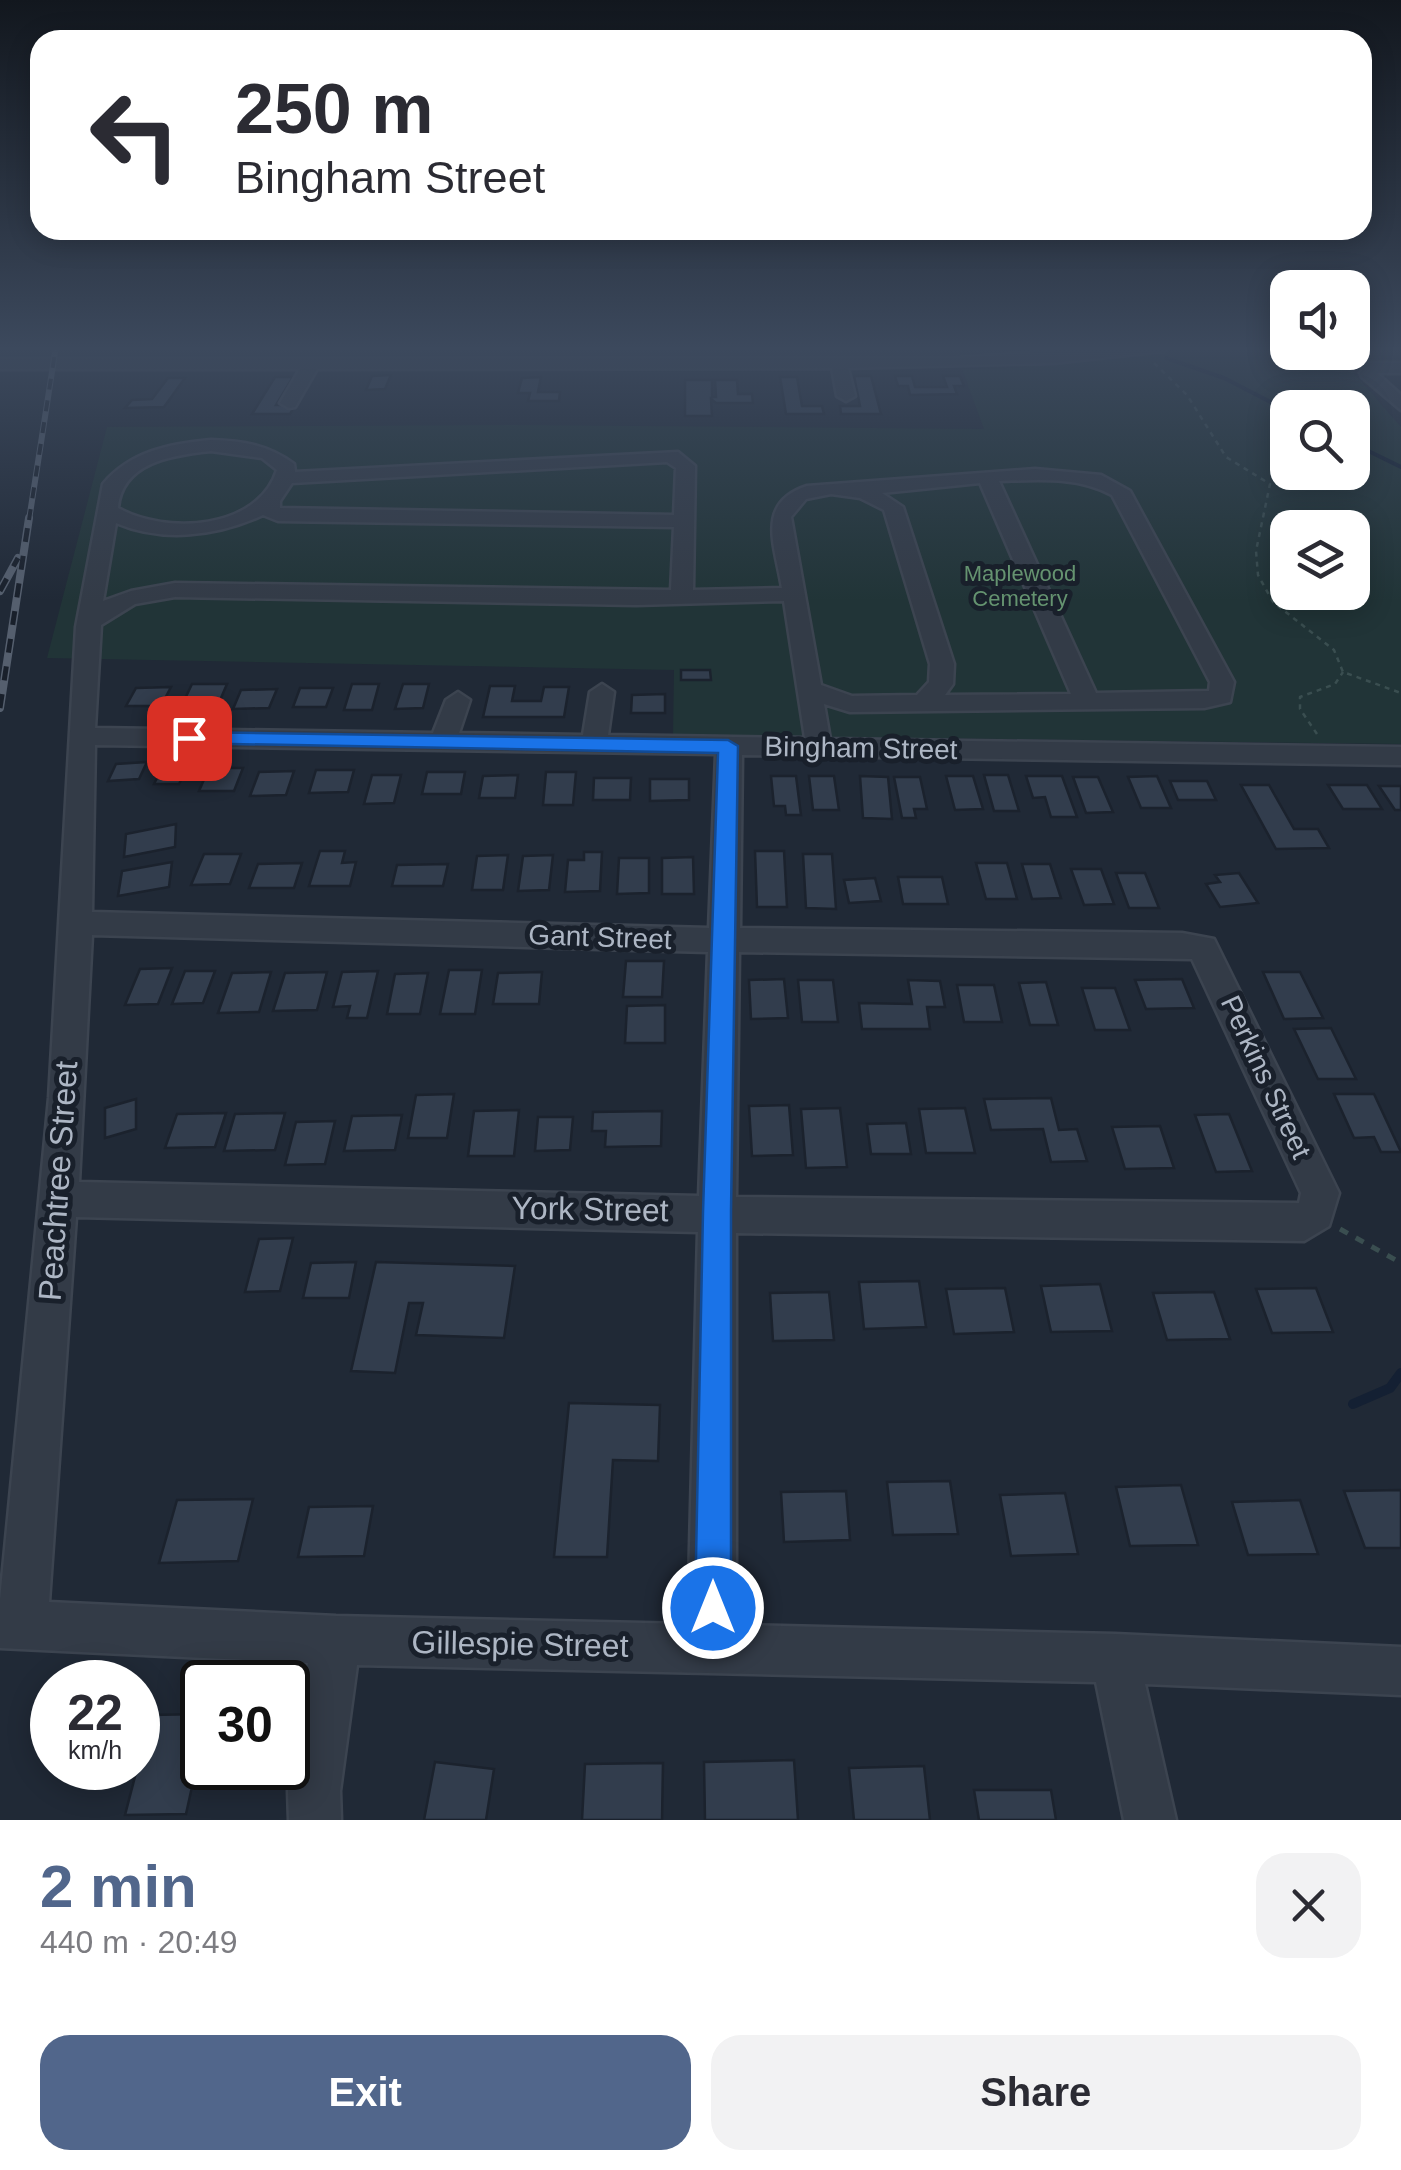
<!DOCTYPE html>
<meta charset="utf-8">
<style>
:root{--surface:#fff;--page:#f2f2f3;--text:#2b2b33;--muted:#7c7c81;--accent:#51668b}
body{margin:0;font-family:Helvetica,sans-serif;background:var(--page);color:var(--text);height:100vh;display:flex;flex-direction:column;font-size:38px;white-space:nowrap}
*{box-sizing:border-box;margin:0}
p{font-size:32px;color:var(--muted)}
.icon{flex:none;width:55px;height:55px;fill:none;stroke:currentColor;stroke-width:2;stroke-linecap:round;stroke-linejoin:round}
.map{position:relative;height:1820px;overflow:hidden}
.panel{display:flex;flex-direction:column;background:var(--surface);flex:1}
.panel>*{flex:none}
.hud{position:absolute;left:30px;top:30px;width:1342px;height:210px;border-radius:30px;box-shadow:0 5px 25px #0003;background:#fff;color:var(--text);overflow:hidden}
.buttons{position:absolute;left:1270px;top:270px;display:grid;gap:20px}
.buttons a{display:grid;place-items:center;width:100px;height:100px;border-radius:20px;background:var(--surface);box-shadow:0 5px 25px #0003;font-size:50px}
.speed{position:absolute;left:30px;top:1660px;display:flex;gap:20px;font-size:50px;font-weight:700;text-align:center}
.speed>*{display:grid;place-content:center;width:130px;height:130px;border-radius:50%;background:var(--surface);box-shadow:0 5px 25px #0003;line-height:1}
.speed small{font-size:25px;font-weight:400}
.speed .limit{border:5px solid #111;border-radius:15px;background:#fff;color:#111}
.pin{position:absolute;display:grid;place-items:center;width:85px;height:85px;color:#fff;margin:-42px;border-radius:20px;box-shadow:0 5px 15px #0006}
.me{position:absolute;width:110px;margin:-55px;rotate:0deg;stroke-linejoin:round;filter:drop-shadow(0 0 8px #0008)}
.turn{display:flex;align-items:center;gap:35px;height:210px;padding:0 40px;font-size:45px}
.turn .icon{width:130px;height:130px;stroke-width:2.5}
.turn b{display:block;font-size:70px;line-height:85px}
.round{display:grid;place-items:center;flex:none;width:105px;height:105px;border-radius:30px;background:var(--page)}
.head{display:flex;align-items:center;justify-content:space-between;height:170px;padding:0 40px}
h1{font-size:60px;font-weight:600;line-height:75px;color:var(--accent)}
.action{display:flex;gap:20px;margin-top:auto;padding:20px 40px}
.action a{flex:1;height:115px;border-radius:30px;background:var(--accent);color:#fff;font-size:40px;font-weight:600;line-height:115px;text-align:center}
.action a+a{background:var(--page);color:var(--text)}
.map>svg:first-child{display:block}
.green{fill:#213437;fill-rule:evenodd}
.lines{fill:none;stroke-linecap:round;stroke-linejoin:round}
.stream-far1{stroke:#142033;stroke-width:4}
.stream{stroke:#142033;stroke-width:10}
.building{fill:#323d4d;stroke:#1b222d;stroke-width:2.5}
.minor-casing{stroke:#3c4450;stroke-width:5}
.path-far1{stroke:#3a4e50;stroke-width:2.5;stroke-dasharray:5 5;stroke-linecap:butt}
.path{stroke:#3a4e50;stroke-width:5;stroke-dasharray:9 9;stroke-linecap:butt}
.minor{fill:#333b47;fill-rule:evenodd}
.rail-far1-casing{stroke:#555f6e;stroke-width:6}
.rail-casing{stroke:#555f6e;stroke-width:8}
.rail-far1{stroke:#19202b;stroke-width:4;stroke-dasharray:11;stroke-linecap:butt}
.rail{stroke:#19202b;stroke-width:5;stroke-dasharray:14;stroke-linecap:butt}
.route{fill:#1a73e8;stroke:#114b97;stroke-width:2.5}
.labels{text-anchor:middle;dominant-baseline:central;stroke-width:10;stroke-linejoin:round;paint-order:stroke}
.far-park-label{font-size:22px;fill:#659370;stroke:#19202b}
.street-label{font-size:28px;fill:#adb6c4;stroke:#19202b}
.near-street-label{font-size:32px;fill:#adb6c4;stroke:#19202b}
</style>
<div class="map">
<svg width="1401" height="1820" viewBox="0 0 1401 1820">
<rect width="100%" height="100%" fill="#202936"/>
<path class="green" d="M1216 346H1287L1288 352 1326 353 1334 362H1344L1401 427V744L673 735 674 670 47 658 107 427 518 425 984 429 962 369 1015 368ZM1288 408H1352V472H1288ZM1288 528H1352V592H1288Z"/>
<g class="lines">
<g class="stream-far1">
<polyline points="1166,358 1224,378 1288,411"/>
<polyline points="1352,443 1401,467"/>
</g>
<polyline class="stream" points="1353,1404 1390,1388 1401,1373"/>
</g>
<g class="building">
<polygon points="391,375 385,389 366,390 372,376"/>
<polygon points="854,376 871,376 881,414 841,414 840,406 860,406"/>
<polygon points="895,376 912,376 915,387 947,387 943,376 960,376 964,386 954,386 957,394 910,395 908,386 898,386"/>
<polygon points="275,377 293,377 276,405 295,405 290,414 252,414"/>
<polygon points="541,377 538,392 560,392 559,401 528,401 530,393 518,393 522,378"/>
<polygon points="780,377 797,377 802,406 822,406 824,414 786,414"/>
<polygon points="168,378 185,378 164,407 125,408 132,400 152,399"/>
<polygon points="685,380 712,380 712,397 716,397 715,380 737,380 738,394 752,394 753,403 716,403 711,399 712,416 685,416"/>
<polygon points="681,670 710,670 711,680 681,680"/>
<polygon points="192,684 227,684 218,705 182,705"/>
<polygon points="352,684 379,684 372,710 344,710"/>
<polygon points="403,684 429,684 423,708 395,709"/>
<polygon points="490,686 515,686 512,701 541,701 544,687 569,687 564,717 483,717"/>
<polygon points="171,687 161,706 126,706 136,688"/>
<polygon points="300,688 333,688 326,707 293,707"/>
<polygon points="277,689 269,708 233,709 241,690"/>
<polygon points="665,694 665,713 631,713 632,695"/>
<polygon points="147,762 139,779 108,781 116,764"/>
<polygon points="162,768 187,768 179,784 154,784"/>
<polygon points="209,768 243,768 234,791 199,791"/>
<polygon points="316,770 354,770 348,792 309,793"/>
<polygon points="294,771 286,795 250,796 259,772"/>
<polygon points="427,772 465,772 461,794 422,794"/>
<polygon points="546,772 576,772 573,805 543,805"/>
<polygon points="372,775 401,775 394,803 364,804"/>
<polygon points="518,775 515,798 479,798 483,776"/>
<polygon points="984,775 1008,775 1019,811 994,811"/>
<polygon points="771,776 796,776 801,815 786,815 785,806 774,806"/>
<polygon points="809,776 834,776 839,810 813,810"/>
<polygon points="860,776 888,777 892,819 863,818"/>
<polygon points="946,776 973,776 983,809 955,810"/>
<polygon points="1026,776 1062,776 1077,817 1051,817 1045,797 1033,798"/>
<polygon points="1157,776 1171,808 1141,808 1128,777"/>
<polygon points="894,777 920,777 927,809 914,809 916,818 902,818"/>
<polygon points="1073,777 1098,777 1113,812 1086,813"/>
<polygon points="594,778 631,778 630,800 593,800"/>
<polygon points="650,779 689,779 689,800 650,801"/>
<polygon points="1170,781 1207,781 1216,800 1178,800"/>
<polygon points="1241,785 1269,785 1294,829 1318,829 1329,848 1276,849"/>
<polygon points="1328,785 1367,785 1382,809 1343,809"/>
<polygon points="1379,786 1401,786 1401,810 1395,810"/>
<polygon points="176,824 175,847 124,857 126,834"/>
<polygon points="320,851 345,851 342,863 356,862 350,886 309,886"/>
<polygon points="755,851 784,851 787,907 757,907"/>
<polygon points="584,852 602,852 600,891 565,892 568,860 584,860"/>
<polygon points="204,854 241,854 230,884 191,885"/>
<polygon points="803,854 832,854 836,909 806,908"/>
<polygon points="508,855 503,890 472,890 477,856"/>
<polygon points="553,855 549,890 518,891 523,856"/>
<polygon points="693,857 694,894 662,894 662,858"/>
<polygon points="619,858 649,858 649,893 617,894"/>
<polygon points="172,862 169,887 118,896 122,871"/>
<polygon points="302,863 294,888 249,888 258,864"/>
<polygon points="976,863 1007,863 1017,899 986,899"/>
<polygon points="448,864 443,886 392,886 397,865"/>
<polygon points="1022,864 1050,864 1061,898 1032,899"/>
<polygon points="1071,869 1101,869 1114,904 1084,905"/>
<polygon points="1116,873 1145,873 1159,908 1129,908"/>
<polygon points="1239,873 1258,903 1220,907 1206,884 1220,882 1215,875"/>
<polygon points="898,877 942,877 948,904 903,904"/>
<polygon points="875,878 881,901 849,903 844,880"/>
<polygon points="626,961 664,961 662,997 623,997"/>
<polygon points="172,968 158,1004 125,1005 140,969"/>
<polygon points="449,970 482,970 475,1014 440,1014"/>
<polygon points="185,971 215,971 203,1003 172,1004"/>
<polygon points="378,971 367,1018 347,1018 350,1006 333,1007 342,972"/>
<polygon points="271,972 259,1012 218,1013 232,973"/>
<polygon points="327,972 317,1010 273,1011 285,973"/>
<polygon points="542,972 539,1004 493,1004 498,973"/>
<polygon points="1263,972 1300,972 1323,1018 1284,1019"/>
<polygon points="428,973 420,1014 387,1014 395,974"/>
<polygon points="784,979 788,1018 751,1019 749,980"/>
<polygon points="1182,979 1194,1008 1146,1009 1135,980"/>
<polygon points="798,980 833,980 838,1022 802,1022"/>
<polygon points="908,980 940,981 945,1007 927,1007 930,1029 862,1029 859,1003 912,1004"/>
<polygon points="1046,982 1058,1025 1030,1025 1019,983"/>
<polygon points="957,985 994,985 1002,1022 964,1022"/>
<polygon points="1082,988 1115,988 1130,1030 1095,1030"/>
<polygon points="665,1005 665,1043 625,1043 627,1006"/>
<polygon points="1331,1028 1356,1079 1318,1079 1294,1029"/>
<polygon points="454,1094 447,1138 408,1138 416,1095"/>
<polygon points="1334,1094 1374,1094 1401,1152 1381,1152 1374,1137 1354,1138"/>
<polygon points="1051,1098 1059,1130 1077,1129 1087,1161 1051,1162 1043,1129 991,1130 984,1099"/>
<polygon points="136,1099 136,1129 105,1138 105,1108"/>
<polygon points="789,1105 793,1155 752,1156 749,1106"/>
<polygon points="840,1108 847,1167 806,1168 801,1109"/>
<polygon points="965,1108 975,1153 926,1153 919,1109"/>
<polygon points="519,1110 514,1156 468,1156 474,1111"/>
<polygon points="662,1111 661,1146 605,1147 606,1131 592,1131 593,1112"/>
<polygon points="226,1113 215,1147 165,1148 177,1114"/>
<polygon points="285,1113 275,1150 224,1151 235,1114"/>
<polygon points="1229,1114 1252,1171 1216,1172 1195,1115"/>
<polygon points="402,1115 395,1150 344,1151 352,1116"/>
<polygon points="538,1117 573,1117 570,1150 535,1151"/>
<polygon points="335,1121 325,1164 285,1165 296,1122"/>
<polygon points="906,1123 911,1154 871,1154 867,1124"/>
<polygon points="1160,1126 1174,1168 1125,1169 1112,1127"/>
<polygon points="293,1238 280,1291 245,1292 259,1239"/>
<polygon points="356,1262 349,1298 303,1298 311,1263"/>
<polygon points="376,1262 515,1266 504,1338 416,1335 423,1303 409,1303 395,1373 351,1371"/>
<polygon points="919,1281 926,1327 864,1329 859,1282"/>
<polygon points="1100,1284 1112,1331 1051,1332 1041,1286"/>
<polygon points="1005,1288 1014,1332 954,1334 946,1289"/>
<polygon points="1316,1288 1333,1332 1272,1333 1256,1289"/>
<polygon points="829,1292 834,1340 773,1341 770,1293"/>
<polygon points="1214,1292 1230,1339 1167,1340 1153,1293"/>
<polygon points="569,1403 660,1405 658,1461 613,1460 607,1557 554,1557"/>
<polygon points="950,1481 958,1534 893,1535 887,1482"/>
<polygon points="1181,1485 1198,1545 1130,1546 1116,1487"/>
<polygon points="1401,1490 1401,1548 1365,1548 1344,1491"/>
<polygon points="846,1491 850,1540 784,1542 781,1492"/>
<polygon points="1065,1493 1078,1554 1011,1556 1000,1495"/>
<polygon points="253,1499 238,1561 159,1563 177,1500"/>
<polygon points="1300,1500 1318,1554 1248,1555 1232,1502"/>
<polygon points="373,1506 364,1556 298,1557 309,1507"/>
<polygon points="202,1714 202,1742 186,1814 125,1815 151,1715"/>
<polygon points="794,1760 798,1820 705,1820 704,1762"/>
<polygon points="435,1762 494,1769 486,1820 424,1820"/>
<polygon points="663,1763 662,1820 582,1820 585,1764"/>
<polygon points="924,1766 930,1820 854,1820 849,1768"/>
<polygon points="974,1790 1051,1790 1056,1820 979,1820"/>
</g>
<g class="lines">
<defs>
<g id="minor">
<polygon points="1121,346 1172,346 1164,351 1053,363 848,368 855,396 846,401 837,396 832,368 317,369 295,407 289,408 280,403 300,369 0,369 0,359 959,358"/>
<polygon points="1367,363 1401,363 1401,373 1377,373 1401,395 1401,410 1362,377 1360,373"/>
<path d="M211 440C243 441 268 445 294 464L295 472 678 452 695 466 693 590 782 588C775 545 755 503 807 486L1035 469 1101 475 1130 491 1234 682 1230 702 1204 708 850 712 824 704 830 739 1401 747V765L742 755 740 928 1182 933 1214 939 1339 1193 1329 1226 1304 1241 736 1233V1625L1115 1634 1401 1647V1695L1145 1684 1176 1820H1124L1096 1682 357 1665 340 1791 341 1820H289L288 1791 308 1663 0 1648V1600L49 1098 76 627 103 484C131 451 169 444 211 440ZM211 451 262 458 277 470C258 530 166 535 118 508 122 462 173 455 211 451ZM667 462 676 468 674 515 280 508V501L292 483ZM999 481C1037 480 1077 476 1112 495L1210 682 1209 691 1096 693ZM980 483 1071 694 945 695 953 684 954 664 903 507 882 493ZM831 494 860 498 884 510 930 664 929 682 917 695 852 696 821 685 791 517 806 499ZM263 515 278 521 674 527 671 590 175 583 131 591 103 601 116 523C163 543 218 536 263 515ZM175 597 636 605 784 601 805 738 608 735 614 692 602 684 590 692 583 735 459 733 470 700 458 692 446 700 433 733 95 728 101 625 135 604ZM95 745 716 754 709 928 92 912ZM92 935 708 952 699 1196 79 1182ZM739 952 1192 959 1301 1193 1299 1203 736 1197ZM76 1217 698 1232 688 1624 336 1616 49 1602Z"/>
</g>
</defs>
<use href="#minor" class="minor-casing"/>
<g class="path-far1">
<polyline points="1154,363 1187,395 1226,457 1270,484 1256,551 1258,575 1273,602 1334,650 1343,672 1401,693"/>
<polyline points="1317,734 1300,709 1300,697 1335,684 1343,672"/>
</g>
<polyline class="path" points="1340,1229 1401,1263"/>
<use href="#minor" class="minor"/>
<defs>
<polyline id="rail-far1" points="29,520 56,346"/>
<g id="rail">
<polyline points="0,591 18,558"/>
<polyline points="0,708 29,518"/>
</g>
</defs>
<use href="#rail-far1" class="rail-far1-casing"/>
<use href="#rail" class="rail-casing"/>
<use href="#rail-far1" class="rail-far1"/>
<use href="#rail" class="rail"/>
</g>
<linearGradient id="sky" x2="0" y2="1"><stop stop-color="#12171e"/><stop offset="0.58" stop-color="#3c495d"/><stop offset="1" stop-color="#3c495d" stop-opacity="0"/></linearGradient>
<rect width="1401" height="601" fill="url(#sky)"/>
<polygon class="route" points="189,732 728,740 738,746 731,1212 731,1608 725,1621 713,1626 700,1621 695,1608 703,1212 718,753 182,743 179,738"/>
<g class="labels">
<g class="far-park-label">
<text x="1020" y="573">Maplewood<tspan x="1020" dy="25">Cemetery</tspan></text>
</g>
<g class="street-label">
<text transform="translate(861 748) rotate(1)">Bingham Street</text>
<text transform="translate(600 937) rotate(2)">Gant Street</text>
<text transform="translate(1266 1077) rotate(65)">Perkins Street</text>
</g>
<g class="near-street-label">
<text transform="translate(58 1181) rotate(-86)">Peachtree Street</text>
<text transform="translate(590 1209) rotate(1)">York Street</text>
<text transform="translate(520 1644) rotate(1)">Gillespie Street</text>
</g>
</g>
</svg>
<div class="buttons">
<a><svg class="icon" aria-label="sound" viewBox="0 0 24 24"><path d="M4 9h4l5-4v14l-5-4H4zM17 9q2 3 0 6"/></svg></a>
<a><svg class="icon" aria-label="search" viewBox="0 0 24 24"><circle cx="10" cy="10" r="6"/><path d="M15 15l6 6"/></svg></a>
<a><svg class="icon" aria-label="layers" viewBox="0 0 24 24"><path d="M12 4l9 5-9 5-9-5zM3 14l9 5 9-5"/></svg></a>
</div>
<div class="speed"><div>22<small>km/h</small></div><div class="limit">30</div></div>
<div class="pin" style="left:189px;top:738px;background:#d93025"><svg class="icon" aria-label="arrive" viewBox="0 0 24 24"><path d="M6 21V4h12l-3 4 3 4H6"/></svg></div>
<svg class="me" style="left:713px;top:1608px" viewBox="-20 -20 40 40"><circle r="17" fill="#1a73e8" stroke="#fff" stroke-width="3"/><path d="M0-11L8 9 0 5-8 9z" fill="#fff"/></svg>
<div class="hud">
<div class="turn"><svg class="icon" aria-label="left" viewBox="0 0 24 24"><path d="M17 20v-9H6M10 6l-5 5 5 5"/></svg><div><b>250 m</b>Bingham Street</div></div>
</div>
</div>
<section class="panel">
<div class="head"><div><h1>2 min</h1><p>440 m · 20:49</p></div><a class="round"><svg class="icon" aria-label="close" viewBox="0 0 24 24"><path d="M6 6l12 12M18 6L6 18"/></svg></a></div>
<div class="action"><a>Exit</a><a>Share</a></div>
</section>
